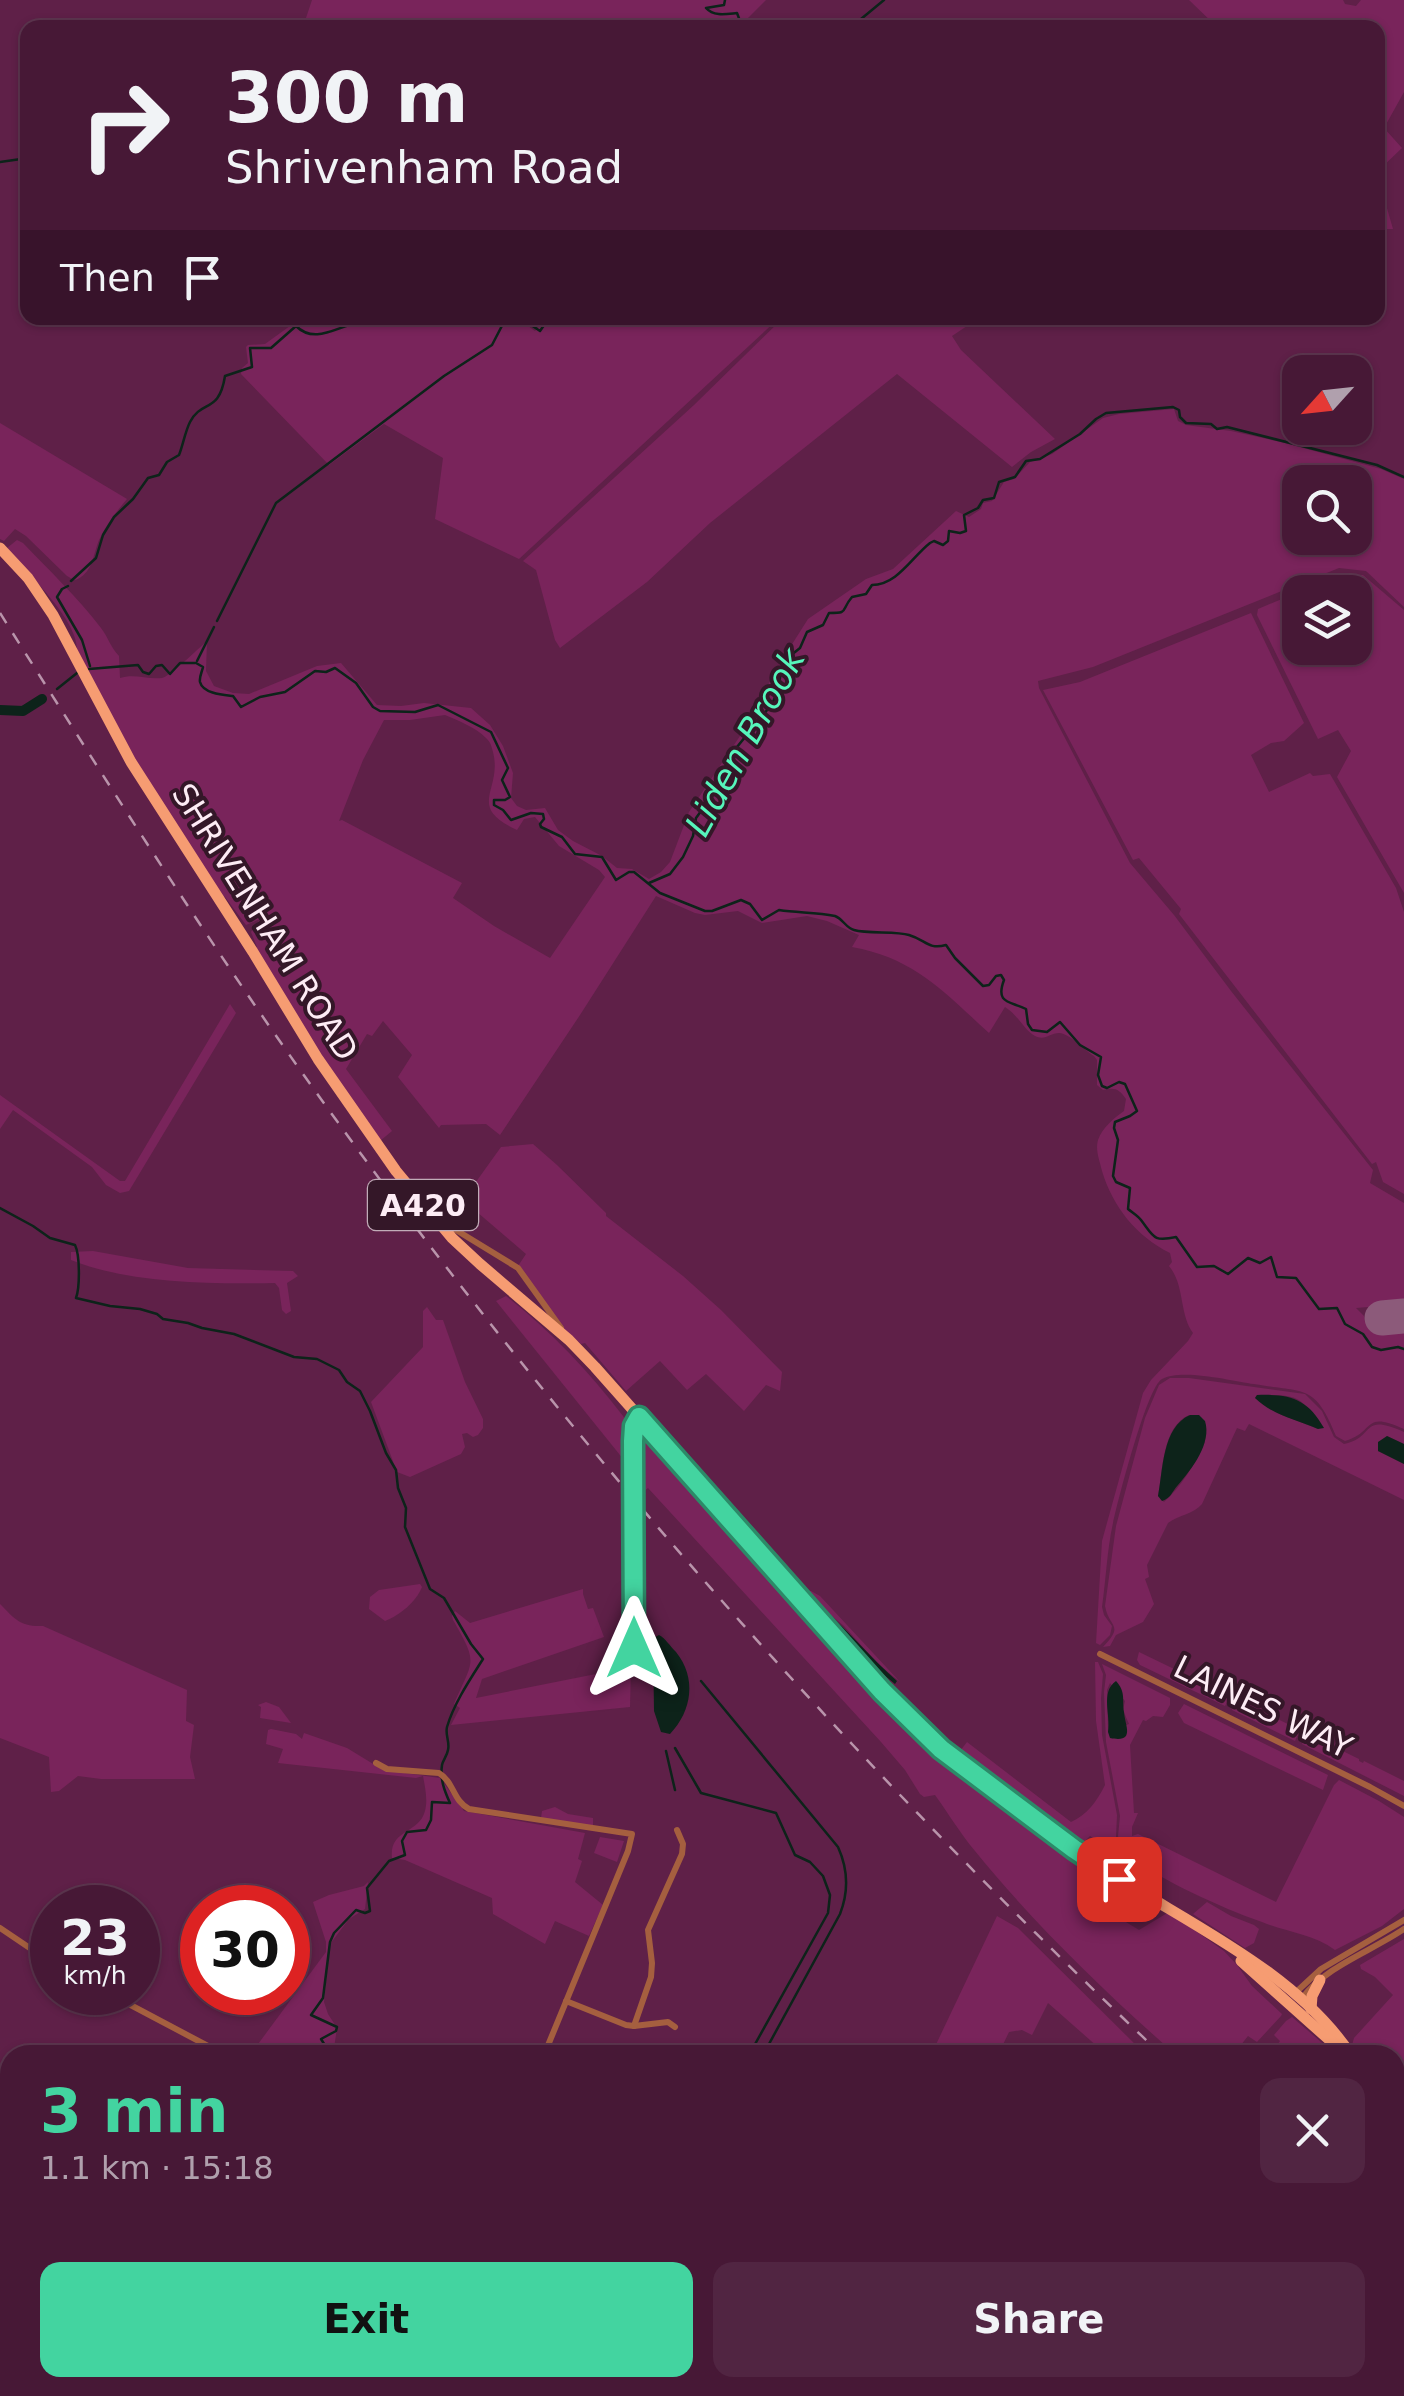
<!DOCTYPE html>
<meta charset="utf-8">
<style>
:root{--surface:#471836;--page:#512542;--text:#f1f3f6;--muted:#b0a0ad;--line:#5f3751;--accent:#43d4a0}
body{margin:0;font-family:"DejaVu Sans",sans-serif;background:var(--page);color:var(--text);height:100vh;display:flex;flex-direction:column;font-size:38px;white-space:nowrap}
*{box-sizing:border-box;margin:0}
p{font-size:32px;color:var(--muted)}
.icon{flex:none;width:55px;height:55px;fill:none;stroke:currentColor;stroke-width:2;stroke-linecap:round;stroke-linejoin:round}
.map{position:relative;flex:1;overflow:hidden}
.sheet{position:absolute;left:0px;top:2045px;width:1405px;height:352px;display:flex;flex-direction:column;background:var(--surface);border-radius:30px 30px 0 0;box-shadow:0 2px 8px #0004,0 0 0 2px var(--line)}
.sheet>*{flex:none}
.top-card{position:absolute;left:20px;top:20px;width:1365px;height:305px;border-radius:20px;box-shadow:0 2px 8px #0004,0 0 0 2px var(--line);background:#471836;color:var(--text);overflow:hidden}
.needle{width:65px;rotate:243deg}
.fabs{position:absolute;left:1282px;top:355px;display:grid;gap:20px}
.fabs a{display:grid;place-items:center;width:90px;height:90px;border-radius:20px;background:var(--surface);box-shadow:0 2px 8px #0004,0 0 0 2px var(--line);font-size:50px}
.speed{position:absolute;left:30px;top:1885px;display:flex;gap:20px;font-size:50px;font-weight:700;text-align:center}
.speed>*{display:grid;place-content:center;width:130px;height:130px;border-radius:50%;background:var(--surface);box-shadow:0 2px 8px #0004,0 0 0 2px var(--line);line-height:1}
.speed small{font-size:25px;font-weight:400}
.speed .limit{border:15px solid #d22;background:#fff;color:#111}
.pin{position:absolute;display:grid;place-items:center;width:85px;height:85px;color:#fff;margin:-42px;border-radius:20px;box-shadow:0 5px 15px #0006}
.me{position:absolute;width:110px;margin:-55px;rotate:0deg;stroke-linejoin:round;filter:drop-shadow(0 0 8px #0008)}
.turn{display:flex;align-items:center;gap:35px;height:210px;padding:0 40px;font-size:45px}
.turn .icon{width:130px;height:130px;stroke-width:2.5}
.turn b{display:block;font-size:70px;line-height:85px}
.then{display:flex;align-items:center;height:95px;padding:0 40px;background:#0003;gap:20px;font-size:38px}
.round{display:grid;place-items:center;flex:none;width:105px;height:105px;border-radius:20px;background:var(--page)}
.summary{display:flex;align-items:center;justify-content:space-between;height:170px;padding:0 40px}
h1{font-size:60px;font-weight:800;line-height:75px;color:var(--accent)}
.action{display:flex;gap:20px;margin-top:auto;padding:20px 40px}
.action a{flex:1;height:115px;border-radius:20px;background:var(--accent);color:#111;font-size:40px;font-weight:800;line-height:115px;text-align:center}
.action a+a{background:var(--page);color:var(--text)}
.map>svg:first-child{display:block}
.green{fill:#79245b;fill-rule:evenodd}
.water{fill:#0d231a}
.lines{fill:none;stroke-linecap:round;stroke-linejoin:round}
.stream{stroke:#0d231a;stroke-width:2.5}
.river{stroke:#0d231a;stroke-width:10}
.runway{stroke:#8c5a7a;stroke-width:35}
.minor{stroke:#a55f3f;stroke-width:6}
.tertiary{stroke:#a55f3f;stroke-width:8}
.trunk{stroke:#f69c72;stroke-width:11}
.rail{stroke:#b994ab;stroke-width:2.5;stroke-dasharray:12 12;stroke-linecap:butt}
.route-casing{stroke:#2c8a68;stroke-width:25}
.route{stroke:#43d4a0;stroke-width:18}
.labels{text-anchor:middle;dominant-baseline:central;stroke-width:8;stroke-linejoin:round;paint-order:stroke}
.shield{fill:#341728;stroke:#c1acb8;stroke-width:2.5}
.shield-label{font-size:30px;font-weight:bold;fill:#fdecf5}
.street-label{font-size:32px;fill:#fdecf5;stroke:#341728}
.water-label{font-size:35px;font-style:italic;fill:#56f6bb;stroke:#341728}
</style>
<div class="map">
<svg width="1404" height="2396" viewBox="0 0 1404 2396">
<rect width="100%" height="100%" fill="#5f2048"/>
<g class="green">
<polygon points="312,0 766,0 739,27 303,27"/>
<polygon points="1189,0 1343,0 1345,4 1356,6 1361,0 1404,0 1404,92 1384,128 1402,148 1378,171 1378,28 1217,27"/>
<polygon points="1378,177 1393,229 1378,229"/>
<polygon points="301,318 517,318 535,331 546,318 779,318 519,559 435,519 443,458 384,424 329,465 241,374 242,368 248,363 246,347 248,345 265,344"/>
<polygon points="783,318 979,318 952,336 961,350 1055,439 1031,452 1012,467 897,374 710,523 647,582 560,648 555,640 536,570 523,561 694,405"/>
<path d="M1174 409 1178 421 1186 425 1231 431 1285 443 1381 469 1404 479V607L1366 571 1339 568 1093 667 1038 681 1039 688 1130 863 1174 915 1231 991 1373 1170 1370 1183 1404 1203V1304L1356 1308 1364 1316 1365 1322 1375 1328 1404 1326V1429C1362 1410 1376 1432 1345 1441L1336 1436C1315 1383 1304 1393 1254 1384 1232 1381 1182 1368 1162 1379 1147 1387 1118 1500 1113 1523 1107 1550 1106 1579 1102 1607L1104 1615 1112 1626 1110 1635 1100 1645 1096 1643 1102 1541 1143 1393 1151 1380 1188 1341 1193 1333C1179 1314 1185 1285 1169 1266L1172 1262 1170 1253C1136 1236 1113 1207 1102 1171 1100 1161 1095 1151 1098 1140 1103 1127 1113 1119 1124 1111L1126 1099C1119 1089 1115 1087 1103 1090L1097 1085V1060L1094 1056C1084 1050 1071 1034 1059 1033 1050 1033 1045 1041 1035 1036 1024 1030 1018 1015 1005 1007L989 1033C944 992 914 958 852 947L859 935 827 921 807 916 762 923 738 911 705 915 695 913 656 896 580 1015 500 1135 486 1124 441 1125 439 1128 398 1077 412 1055 383 1021 372 1036 367 1034 346 1069 392 1131 380 1141 322 1058 255 949 257 947 251 932 260 919 246 925 225 897 220 895 134 762 77 650C78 619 26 573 7 548L17 540 23 543C49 570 78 598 101 628 108 637 111 648 119 656L120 678C135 673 147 680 162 678 169 677 199 648 207 641L206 671 214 686 233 693 249 694 317 666 341 663 377 705 401 706 424 703 471 708 490 725 503 746 513 773 511 798 517 806 526 810 545 808 558 830 573 841 602 856 617 868 632 869 649 879 661 872 670 862 689 812 746 727 777 668 808 619 866 579 893 569 956 511 969 517 981 509 983 503 992 501 1004 482 1014 479 1030 462 1052 454 1103 418 1119 414ZM1300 482H1355V538H1300ZM445 715C459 721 475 727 486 738 491 743 491 745 493 752 503 791 465 806 517 830L524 819 535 817 559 846 599 870 605 877 550 958 494 926 453 898 462 883 342 820 339 821 363 760 384 720H410Z"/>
<path d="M0 423 127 499C116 512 106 525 99 540 94 552 93 569 81 577 74 582 74 580 67 576L26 536 15 529 4 541 0 539Z"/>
<path d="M1338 575H1363L1404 610V893L1337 777 1351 751 1338 730 1318 739 1257 615 1258 609ZM1355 592V648H1300V592Z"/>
<polygon points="1251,613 1304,723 1284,741 1271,743 1251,755 1269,792 1310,773 1313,776 1330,774 1396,888 1404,912 1404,1194 1383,1182 1376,1162 1372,1164 1179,914 1181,909 1139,858 1133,860 1043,690 1080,682"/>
<polygon points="230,1004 236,1013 129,1191 120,1193 106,1185 92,1167 13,1110 0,1129 0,1095 120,1181 125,1181"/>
<polygon points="533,1144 557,1165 606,1213 606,1216 683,1276 721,1310 782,1372 780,1391 766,1385 744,1411 706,1374 687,1390 660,1361 626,1391 585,1343 581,1344 566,1331 518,1266 526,1254 463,1200 501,1147"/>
<path d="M93 1251 188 1268 293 1271 298 1276 287 1283 291 1311 286 1314 282 1310 279 1288 275 1283C211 1284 131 1284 71 1260V1252Z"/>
<path d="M506 1296C551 1331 588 1371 623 1416L628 1424V1465L496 1301Z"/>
<polygon points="1404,1306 1404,1323 1375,1324 1370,1321 1373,1309"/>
<polygon points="427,1307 436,1320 443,1320 465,1382 483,1419 483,1428 478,1435 473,1437 467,1433 462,1434 465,1447 461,1454 410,1477 397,1472 371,1402 423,1347 423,1311"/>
<path d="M1170 1378H1189L1305 1394 1322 1411 1334 1437 1344 1444C1376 1438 1359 1412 1404 1432V1444L1387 1436 1378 1451 1404 1464V1500L1249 1424 1245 1431 1237 1428 1202 1504C1194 1514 1179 1515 1168 1523L1147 1565 1149 1577 1145 1579 1154 1604 1143 1622 1116 1635 1110 1646 1103 1647C1125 1624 1109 1628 1105 1606L1116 1526 1145 1418 1159 1385ZM1257 1395C1293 1395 1304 1393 1318 1429L1277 1413 1255 1398ZM1189 1415 1205 1442C1195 1464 1181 1487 1164 1502L1158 1496C1163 1470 1162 1427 1189 1415Z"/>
<path d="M639 1435 653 1442 882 1701 922 1741 975 1784 1053 1842 1065 1847 1123 1886C1106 1914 1114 1914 1139 1930L1169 1912 1224 1951 1237 1965 1252 1986 1282 2014 1281 2016 1257 2042 1248 2036 1233 2055H1176C1105 1992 1035 1925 975 1851 960 1833 948 1813 935 1795L924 1797 920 1794 905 1770 881 1742 648 1488 642 1493C632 1479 633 1451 639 1435Z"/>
<path d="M420 1584 422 1587C416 1602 400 1615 385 1621L369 1609 370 1597 379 1590Z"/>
<path d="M583 1589V1594L588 1609 593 1608 604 1637 482 1679 476 1698 631 1667 630 1707 451 1725 460 1708 454 1704C473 1659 479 1665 453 1620L452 1616 455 1611 470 1623Z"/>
<path d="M799 1590 811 1591 820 1596 900 1682 877 1663 844 1626 825 1610 822 1613C842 1636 863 1658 887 1678L879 1683Z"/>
<path d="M0 1604C15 1619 20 1627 43 1626L187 1690 186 1721 194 1725 190 1757 195 1779H101L78 1776 59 1791 51 1792 49 1757 0 1738Z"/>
<polygon points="1139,1652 1230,1696 1225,1706 1140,1665 1137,1660"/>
<path d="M1095 1662H1098L1103 1674 1101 1698 1102 1735 1117 1815 1116 1837 1120 1850 1128 1860 1090 1836 1080 1846 957 1755 967 1742 1071 1822C1087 1815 1097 1801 1105 1785L1096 1721Z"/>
<path d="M1102 1664 1170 1698V1705L1163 1717 1153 1716 1146 1721 1143 1720 1130 1745 1134 1813H1138L1132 1827V1836L1138 1834 1276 1902 1334 1785 1339 1780 1379 1801 1404 1817V1909L1382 1926 1335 1950C1313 1934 1286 1932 1262 1922 1219 1907 1164 1881 1127 1856L1120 1845 1118 1836 1120 1816 1106 1742 1104 1692 1106 1675ZM1110 1683 1125 1701 1123 1710 1129 1724 1108 1732 1107 1690Z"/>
<polygon points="1237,1699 1300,1730 1295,1741 1232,1710"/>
<polygon points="266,1702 279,1707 291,1723 260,1718 261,1707 258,1705"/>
<polygon points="1184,1704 1328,1775 1323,1790 1184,1723 1178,1713"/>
<path d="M271 1729 296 1734 302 1739 304 1733 347 1748 383 1770 440 1778 464 1811 585 1833 578 1859 582 1861 575 1882 603 1905 589 1936 555 1921 545 1944 493 1914 492 1898 405 1860 392 1858C389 1829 419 1834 425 1811 428 1800 425 1787 423 1776L416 1778 278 1763 283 1749 266 1744 268 1730Z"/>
<polygon points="1308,1734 1359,1759 1359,1761 1363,1763 1364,1761 1404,1781 1404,1796 1302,1744"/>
<polygon points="555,1807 568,1814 593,1818 593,1827 541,1818 542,1811"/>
<polygon points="600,1837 624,1841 617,1862 594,1853"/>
<polygon points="368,1882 365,1909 349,1919 330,1944 324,2002 328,2014 337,2028 333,2055 250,2055 326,1952 326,1942 313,1902 329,1895 364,1886"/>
<polygon points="1207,1902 1231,1916 1254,1925 1259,1929 1254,1943 1245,1948 1193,1914"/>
<polygon points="997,1916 1018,1928 1146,2055 1107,2055 1048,2003 1032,2035 1022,2030 1009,2032 998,2055 987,2055 962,2047 958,2055 931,2055"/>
<polygon points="1404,1939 1404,2129 1395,2115 1395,2055 1357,2055 1352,2045 1354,2038 1393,1995 1375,1977 1361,1969 1360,1965"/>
<polygon points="1292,2017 1328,2048 1322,2055 1270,2055 1280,2041 1274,2035 1286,2021"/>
<polygon points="1400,2352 1404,2352 1404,2396 1396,2396 1392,2388 1395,2388 1395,2355"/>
<polygon points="45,2388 343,2388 344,2389 343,2396 22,2396"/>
<polygon points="478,2388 548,2388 543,2396 482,2396"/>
<polygon points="1188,2388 1312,2388 1313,2390 1301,2396 1182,2396"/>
</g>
<g class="water">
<path d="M1257 1395C1290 1394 1307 1398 1324 1428L1318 1429C1297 1420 1272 1415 1255 1398Z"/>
<path d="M1190 1415H1199L1205 1421C1212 1443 1192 1469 1178 1485 1171 1493 1171 1498 1162 1501L1158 1496C1163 1471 1162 1427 1190 1415Z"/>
<polygon points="1387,1436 1404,1444 1404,1464 1378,1451 1378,1442"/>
<path d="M823 1609C849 1631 871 1658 897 1681L895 1684C868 1662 844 1638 822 1612Z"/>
<path d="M659 1635C666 1639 669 1645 676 1652 697 1678 692 1711 670 1734L661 1732 654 1711 653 1638Z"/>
<path d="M1116 1681C1126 1692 1122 1699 1124 1712 1125 1726 1136 1743 1110 1738L1108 1732C1111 1715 1100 1692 1116 1681Z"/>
</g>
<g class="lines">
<g class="stream">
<path d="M725 0 724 5 706 8C714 17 727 14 737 13L740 21 735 28"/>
<polyline points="550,28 555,20 567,28"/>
<polyline points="839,28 861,19 884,0"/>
<polyline points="0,162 28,158"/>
<polyline points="521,318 540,331 549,318"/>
<path d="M71 581 96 558 103 535 114 517 133 499 148 478 159 475 167 462 179 455C183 445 185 432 190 422 202 399 219 414 225 376L252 367 250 348H271L296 326C314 344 335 328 356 323L359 318"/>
<polyline points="68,586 62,589 57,597 82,640 90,666"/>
<polyline points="217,621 276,503 444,376 492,345 506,318"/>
<polyline points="197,661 214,627"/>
<path d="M196 663 203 667C202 672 199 677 200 682 203 694 225 695 233 696L241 707 260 697 285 692 315 671 326 672 335 668 356 683 373 707 380 711 415 712 438 705 491 732 508 768 502 780 510 797 505 800H494V805L503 810 511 820 531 813 543 814 544 819 540 824 541 827 562 837 575 854 602 857 616 880 629 872H634L660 893 705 911H712L741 900 750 904 762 920 779 910C798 913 816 912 835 916 843 919 846 928 854 930 868 934 896 931 909 935 926 940 928 950 946 945L955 958 983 986 989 985 996 976 1001 975 1004 980C995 1004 1010 1001 1026 1009L1028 1024 1032 1030 1047 1032 1060 1022 1080 1045 1101 1057 1098 1075 1102 1086 1107 1088 1119 1082 1125 1084 1137 1111 1130 1116 1115 1122 1114 1128 1118 1140 1113 1176 1116 1182 1130 1188 1128 1209C1133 1213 1138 1216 1141 1220 1154 1237 1153 1242 1176 1237L1197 1267 1214 1266 1228 1274 1248 1258 1260 1263 1271 1257 1277 1277 1296 1278 1319 1309 1337 1308 1345 1324 1363 1334 1372 1347 1381 1350 1398 1347 1404 1349"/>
<polyline points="89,669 138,665 143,672 149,674 156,666 162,665 170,674 180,663 195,663"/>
<polyline points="57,689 77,673"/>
<path d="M649 883 670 874 683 857 693 836 696 818 715 792 724 769 737 747 772 704 778 691 781 671 790 656 800 648 807 632 823 625 829 613C850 613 840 611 852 597L866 594 872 585C897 585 912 557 930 543L934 541 943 545 948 541 949 531 960 533 966 531 964 515 978 508 983 500 994 498 999 482 1015 477 1026 461 1040 459 1080 434 1096 419 1106 413 1173 407 1179 410 1180 417 1186 423 1211 424 1217 429 1227 427 1377 465 1404 477"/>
<path d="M0 1208 33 1226 50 1238 75 1245C80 1255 80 1287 76 1298L110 1306 140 1309 157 1314 163 1319 188 1323 202 1328 234 1334 294 1357 317 1359 339 1370 347 1382 360 1391 370 1411 386 1453 396 1470 398 1488 406 1508 405 1527 430 1589 444 1598 471 1644 483 1659C471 1678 454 1703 447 1727 445 1735 450 1742 448 1750 447 1756 443 1760 442 1765 440 1779 444 1790 450 1803L432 1802 431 1820 426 1830 407 1832 402 1841 405 1855 389 1861 367 1888 370 1911 365 1913 356 1910 334 1933 330 1942 323 1998 311 2015 337 2027 336 2031 321 2039 331 2055"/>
<path d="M701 1681 838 1847C848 1869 849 1891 840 1914L763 2055"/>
<polyline points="675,1748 701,1793 776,1813 795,1855 810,1862 823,1876 830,1895 828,1913 749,2055"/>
<polyline points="666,1751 675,1790"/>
<polyline points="124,2388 128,2396"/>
<polyline points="341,2388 342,2396"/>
</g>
<polyline class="river" points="0,710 23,711 42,699"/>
<polyline class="runway" points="1382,1318 1404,1316"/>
<g class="minor">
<polyline points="438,1219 518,1268 561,1328"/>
<polyline points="634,1648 633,1441 634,1426 638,1418"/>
<polyline points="1100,1654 1370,1787 1404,1806"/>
<path d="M376 1763 387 1769 439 1773C454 1782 453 1801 469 1809L632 1834 628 1851 544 2055"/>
<polyline points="0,1928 52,1963"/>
<polyline points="106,1992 225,2055"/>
<polyline points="1294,1994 1321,1969 1404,1920"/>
<path d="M1302 1998C1328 1965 1370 1952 1404 1929"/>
<polyline points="566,2001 626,2025 634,2026 668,2022 675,2027"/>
<polyline points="634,2026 651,1977 652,1963 648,1930 682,1854 683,1844 677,1830"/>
<polyline points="581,2388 588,2395"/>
<polyline points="418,2396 419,2388"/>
<polyline points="839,2396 844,2389"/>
</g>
<g class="tertiary">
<polyline points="1395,2333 1404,2326"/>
<polyline points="1395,2341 1404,2347"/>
<polyline points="1169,2396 1176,2388"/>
</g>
<g class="trunk">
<path d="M0 548 28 578 53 615 131 762 253 952 318 1059 396 1171 452 1238 480 1264 569 1340 595 1367 882 1691C924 1737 971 1773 1021 1810 1052 1833 1083 1856 1115 1876 1195 1927 1297 1974 1351 2055"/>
<polyline points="1241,1961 1343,2052"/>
<polyline points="1311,2009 1312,1996 1320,1980"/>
<polyline points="1395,2130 1404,2144"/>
</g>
<g class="rail">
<path d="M0 613C93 760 186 908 286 1050 543 1414 838 1750 1162 2055"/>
<polyline points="1395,2278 1404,2287"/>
</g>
</g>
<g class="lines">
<defs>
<polyline id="route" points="634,1648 633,1441 634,1426 639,1417 882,1691 941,1749 1074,1849 1119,1879"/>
</defs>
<use href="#route" class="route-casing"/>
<use href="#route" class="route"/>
</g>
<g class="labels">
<rect class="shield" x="368" y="1180" width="110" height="50" rx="8"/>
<g class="shield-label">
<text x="423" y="1205">A420</text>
</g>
<g class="street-label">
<text transform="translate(265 922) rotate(58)">SHRIVENHAM ROAD</text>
<text transform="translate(1263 1707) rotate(26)">LAINES WAY</text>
</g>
<g class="water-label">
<text transform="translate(745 742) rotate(-61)">Liden Brook</text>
</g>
</g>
</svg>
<div class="fabs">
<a><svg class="needle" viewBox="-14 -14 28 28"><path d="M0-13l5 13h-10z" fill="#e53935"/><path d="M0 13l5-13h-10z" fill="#b0a0ad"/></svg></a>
<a><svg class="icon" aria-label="search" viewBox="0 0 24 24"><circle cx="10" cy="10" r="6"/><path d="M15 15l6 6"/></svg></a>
<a><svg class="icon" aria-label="layers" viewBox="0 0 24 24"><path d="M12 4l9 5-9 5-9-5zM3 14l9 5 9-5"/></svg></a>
</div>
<div class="speed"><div>23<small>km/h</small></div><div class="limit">30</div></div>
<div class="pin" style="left:1119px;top:1879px;background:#d93025"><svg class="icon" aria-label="arrive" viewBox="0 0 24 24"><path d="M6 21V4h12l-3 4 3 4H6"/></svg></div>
<svg class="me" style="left:634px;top:1648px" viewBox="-20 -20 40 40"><path d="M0-17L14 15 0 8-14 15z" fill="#43d4a0" stroke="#fff" stroke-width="4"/></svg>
<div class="top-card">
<div class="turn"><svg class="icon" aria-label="right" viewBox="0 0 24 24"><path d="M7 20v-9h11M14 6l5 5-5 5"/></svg><div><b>300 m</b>Shrivenham Road</div></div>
<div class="then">Then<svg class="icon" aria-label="arrive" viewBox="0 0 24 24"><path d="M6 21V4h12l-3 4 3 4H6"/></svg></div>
</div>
<section class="sheet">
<div class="summary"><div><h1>3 min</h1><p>1.1 km · 15:18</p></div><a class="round"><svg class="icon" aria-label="close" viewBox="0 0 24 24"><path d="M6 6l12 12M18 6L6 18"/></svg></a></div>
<div class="action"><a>Exit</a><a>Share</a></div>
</section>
</div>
